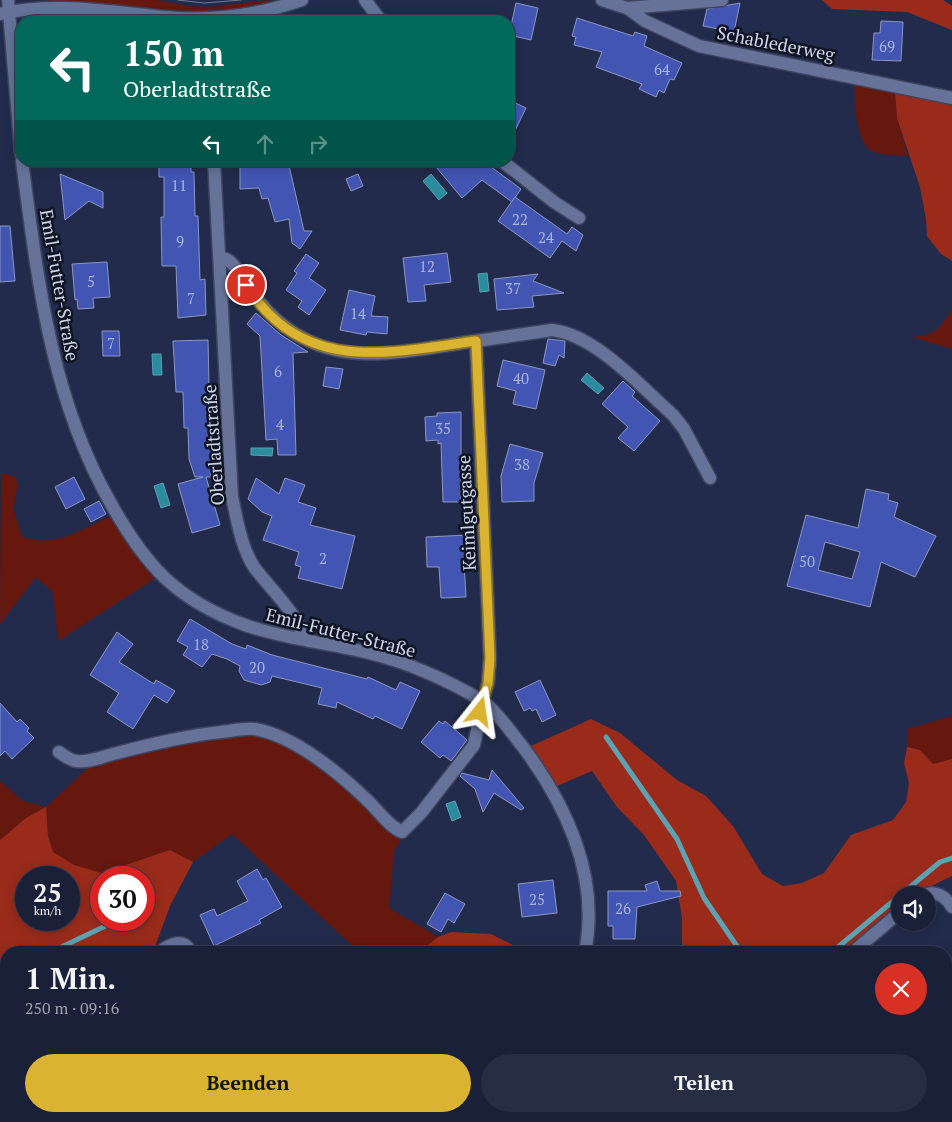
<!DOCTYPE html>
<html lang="de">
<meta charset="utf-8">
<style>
:root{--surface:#1a2038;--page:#272d43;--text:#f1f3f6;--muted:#9fa3ae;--line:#383e53;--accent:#dab333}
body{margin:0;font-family:"PT Serif",serif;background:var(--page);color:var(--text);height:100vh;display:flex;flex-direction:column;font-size:19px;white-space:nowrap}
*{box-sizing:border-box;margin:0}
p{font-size:16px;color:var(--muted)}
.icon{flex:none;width:28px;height:28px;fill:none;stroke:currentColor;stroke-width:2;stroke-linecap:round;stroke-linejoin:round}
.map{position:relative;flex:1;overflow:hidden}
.sheet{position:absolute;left:0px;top:946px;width:952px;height:176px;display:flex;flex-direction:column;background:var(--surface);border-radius:20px 20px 0 0;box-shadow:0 2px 12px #0003,0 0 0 1px var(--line)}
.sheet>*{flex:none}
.guide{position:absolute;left:15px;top:15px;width:500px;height:152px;border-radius:20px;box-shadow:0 2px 12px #0003,0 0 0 1px var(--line);background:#00695c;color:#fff;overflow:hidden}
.fabs{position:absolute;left:891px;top:886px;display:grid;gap:10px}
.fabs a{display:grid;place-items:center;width:45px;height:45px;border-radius:50%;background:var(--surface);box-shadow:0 2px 12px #0003,0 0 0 1px var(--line);font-size:25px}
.speed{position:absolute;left:15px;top:866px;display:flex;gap:10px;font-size:25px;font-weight:700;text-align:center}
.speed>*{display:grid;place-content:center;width:65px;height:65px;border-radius:50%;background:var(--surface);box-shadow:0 2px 12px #0003,0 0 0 1px var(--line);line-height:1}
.speed small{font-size:12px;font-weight:400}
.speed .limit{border:8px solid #d22;background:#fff;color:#111}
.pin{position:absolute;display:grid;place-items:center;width:42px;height:42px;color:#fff;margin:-21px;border:2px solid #fff;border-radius:50%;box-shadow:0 1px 5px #0007}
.me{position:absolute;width:55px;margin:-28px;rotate:15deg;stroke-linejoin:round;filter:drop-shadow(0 0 4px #0008)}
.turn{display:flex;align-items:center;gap:18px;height:105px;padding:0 25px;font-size:22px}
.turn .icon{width:65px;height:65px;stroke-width:2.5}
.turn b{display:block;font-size:35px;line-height:42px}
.lanes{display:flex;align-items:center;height:48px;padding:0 25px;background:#0003;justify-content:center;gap:25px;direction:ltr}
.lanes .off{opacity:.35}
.round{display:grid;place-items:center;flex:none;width:52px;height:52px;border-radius:26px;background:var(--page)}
.head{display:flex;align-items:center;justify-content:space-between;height:85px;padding:0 25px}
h1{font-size:30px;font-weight:700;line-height:38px}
.cta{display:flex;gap:10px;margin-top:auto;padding:10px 25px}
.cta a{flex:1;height:58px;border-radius:30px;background:var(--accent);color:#111;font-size:20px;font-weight:700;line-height:58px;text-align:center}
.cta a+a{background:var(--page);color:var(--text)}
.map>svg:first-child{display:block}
.green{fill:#66180e}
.forest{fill:#9a2b1b;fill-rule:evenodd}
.water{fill:#2a8c9c;stroke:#5ba2b3}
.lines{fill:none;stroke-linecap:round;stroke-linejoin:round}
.stream{stroke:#5ba2b3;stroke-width:5}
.building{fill:#4255b3;stroke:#8c98c0;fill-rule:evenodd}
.minor-casing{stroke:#3e4560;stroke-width:15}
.minor{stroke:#677298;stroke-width:12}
.tram{stroke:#737c97;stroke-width:1}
.route-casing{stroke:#8e7421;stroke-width:12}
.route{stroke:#dab333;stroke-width:9}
.labels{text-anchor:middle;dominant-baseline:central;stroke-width:5;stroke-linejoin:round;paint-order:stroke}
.number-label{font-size:15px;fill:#aab5dc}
.street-label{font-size:18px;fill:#cdd5ea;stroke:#101523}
</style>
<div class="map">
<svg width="952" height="1122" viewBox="0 0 952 1122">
<rect width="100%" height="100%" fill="#222b4b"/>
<g class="green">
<polygon points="43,0 157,0 188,6 209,7 270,0 267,4 257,8 192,12"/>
<path d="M854 83 895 91 897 118 908 156C897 155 880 156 870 150 855 138 855 100 854 83Z"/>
<path d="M952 310V349L912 337C936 335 939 329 952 310Z"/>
<path d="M1 473 16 477 18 485 13 508 22 537C56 548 80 530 111 516L126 541 154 579 58 641 53 592 36 577 0 624Z"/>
<polygon points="952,716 952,759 933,764 920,750 907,747 908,729"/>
<polygon points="246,733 285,742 339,781 402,838 394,851 389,908 438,937 419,952 359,952 232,834 193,862 170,850 102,874 74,865 53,852 48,836 13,830 0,840 0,781 23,801 46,807 90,766 160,747"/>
<polygon points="6,1013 6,1051 0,1046 0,1014"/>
</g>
<g class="forest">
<polygon points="822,0 943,0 952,6 952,30 907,12 832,9"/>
<polygon points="895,91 952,103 952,261 941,254 927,236 926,219 920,187 897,118"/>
<path d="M591 719 620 733 677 780 706 796 733 826 762 874 783 886 802 883 824 873 851 835 893 820 906 802 909 783 904 763 907 747 920 750 933 764 952 759V876C935 884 918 895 900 895V905L846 952H682V918L676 881 644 835 617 807 592 771 557 786 531 746Z"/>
<path d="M46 807 48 836 53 852 74 865 102 873 170 850 193 862 170 906 153 952H6V1013L0 1014V840L26 818ZM26 878H69V920H26ZM101 878H144V920H101Z"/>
<polygon points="451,932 491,934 527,952 419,952 438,937"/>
<polygon points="345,1116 469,1116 462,1122 342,1122"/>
<polygon points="487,1116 728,1116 728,1122 480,1122"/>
</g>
<g class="water">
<polygon points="431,174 447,193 439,200 423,181"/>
<polygon points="487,273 489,291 480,292 478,274"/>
<polygon points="152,354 161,354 162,375 153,375"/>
<polygon points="587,373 604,388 598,394 581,380"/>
<polygon points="251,448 273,448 272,456 251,455"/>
<polygon points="163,483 170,505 161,508 154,486"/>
<polygon points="455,801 461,817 452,821 446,804"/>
</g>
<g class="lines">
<g class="stream">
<polyline points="606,737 677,839 704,898 741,952"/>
<polyline points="51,952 118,920"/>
<polyline points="832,952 940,862 952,858"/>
<polyline points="0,962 6,961"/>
</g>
</g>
<g class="building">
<polygon points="516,3 538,8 531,40 509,35"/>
<polygon points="740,3 734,32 703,26 707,9"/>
<polygon points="577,18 633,36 635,32 647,36 644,46 682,63 674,80 670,79 664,93 659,90 656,97 639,89 642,84 596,67 602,52 574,45 576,37 572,36"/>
<polygon points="881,21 903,22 901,61 872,60 874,33 880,33"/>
<polygon points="509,100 526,108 509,143"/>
<polygon points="159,161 191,161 191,172 194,172 195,216 198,216 200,280 205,279 206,315 178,318 176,266 162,266 161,217 164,217 164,177 159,177"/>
<polygon points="240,161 288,161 304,231 312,231 300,249 292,243 289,219 275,222 268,198 262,199 259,188 240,189"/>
<polygon points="431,161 483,161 521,189 512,202 482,180 462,198"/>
<polygon points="60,174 103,192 103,208 89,201 65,220"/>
<polygon points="358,174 363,186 351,191 346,179"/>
<polygon points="515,197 567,234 572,227 583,235 576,251 562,241 550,258 498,221"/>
<polygon points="0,226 10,226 15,281 0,282"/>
<polygon points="447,253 451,282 424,285 426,301 408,302 403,258"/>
<polygon points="306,254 319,263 309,278 326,290 309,315 298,307 302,301 286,290 297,273 294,271"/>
<polygon points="107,262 110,297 93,298 94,308 78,309 77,299 75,300 72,264"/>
<polygon points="538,274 533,281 564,293 532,296 534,307 497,310 494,279"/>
<polygon points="349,290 375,296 371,316 388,317 387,334 367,332 366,335 340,330"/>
<polygon points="256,313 281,335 308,352 293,353 296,455 278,455 277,439 266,440 260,336 247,324"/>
<polygon points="102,331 119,331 120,356 103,356"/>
<polygon points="548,339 565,341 564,358 559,355 555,366 543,363"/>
<polygon points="208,340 211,477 206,477 220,525 192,533 178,484 203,477 195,477 189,459 188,428 184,428 183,392 176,392 173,341"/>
<polygon points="503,360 545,370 536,409 513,404 516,391 497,386"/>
<polygon points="326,367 343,369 339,389 323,386"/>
<polygon points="623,381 635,392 632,396 660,421 634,451 618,438 628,427 602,404"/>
<polygon points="461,412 461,502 443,502 441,443 438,444 438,440 426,441 425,417 437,416 437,413"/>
<polygon points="510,444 543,453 534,483 534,501 502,502 501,476"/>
<polygon points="74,477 85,499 66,509 55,487"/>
<polygon points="256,478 279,494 285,478 305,485 298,502 316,508 310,525 355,536 342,589 298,578 301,567 295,565 299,552 263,540 272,516 262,512 248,499"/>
<path d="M866 489 889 494 888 500 898 503 894 517 936 536 915 577 881 562 870 607 787 586 806 515 858 528ZM825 542 860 552 852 579 818 570Z"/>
<polygon points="99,501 106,514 91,522 84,509"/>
<polygon points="468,535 469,563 464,563 466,597 441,598 439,567 427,567 426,537"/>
<polygon points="190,619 232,644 246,649 247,645 272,655 367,679 368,677 396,690 400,682 420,691 402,729 375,716 373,719 337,702 336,708 318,704 322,688 272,676 270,682 261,685 244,680 239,671 240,666 227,659 212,654 202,667 183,655 188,647 177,641"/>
<polygon points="117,632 133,644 119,662 154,684 156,680 175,691 167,703 154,695 133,729 107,712 119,693 90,675"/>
<polygon points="540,680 556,715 542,722 536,709 532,711 530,708 524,711 515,692"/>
<polygon points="0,703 17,722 20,719 29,728 27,731 34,738 12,759 5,751 0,756"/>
<polygon points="439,721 443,724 445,721 467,740 451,761 443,755 440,758 421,742"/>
<polygon points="492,770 524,808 521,810 494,793 483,812 475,789 460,776 462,773 489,780"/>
<polygon points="257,869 263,880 266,878 282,907 259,920 261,923 214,946 200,915 214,909 217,916 248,901 237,881"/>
<polygon points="553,880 557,913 522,917 518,884"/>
<polygon points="657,881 660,891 680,891 681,896 637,907 635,939 613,939 613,926 608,926 608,891 647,891 645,885"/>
<polygon points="445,893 465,904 454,923 448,919 441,932 427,924"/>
</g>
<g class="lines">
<defs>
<g id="minor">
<polyline points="8,0 21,153"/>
<polyline points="365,0 381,21"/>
<polyline points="602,0 627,8 645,21 699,46 952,98"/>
<polyline points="627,8 722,0"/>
<path d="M0 14C59 0 119 14 179 18 222 20 261 14 302 0"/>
<path d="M22 161C38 281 50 395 110 502 145 565 176 600 245 625 285 639 329 643 369 653 410 663 447 680 483 701L474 745 421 813 402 832C388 826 378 810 366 799 338 772 294 736 255 729 244 728 231 731 221 732 185 736 151 744 117 753 104 756 89 763 76 761 69 760 65 756 59 752"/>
<path d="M214 161 232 497C237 519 241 547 254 567 266 584 304 620 302 639"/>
<polyline points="502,161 554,202 579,218"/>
<path d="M221 258C230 258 235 267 240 274 257 301 274 323 303 338 356 367 421 348 476 341"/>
<path d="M924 895C936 890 946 897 952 907"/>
<path d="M160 952C169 944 185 937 190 952"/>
<path d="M585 952C600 877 567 806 523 747 510 731 499 714 483 701L488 683 490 658 476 341 552 330C596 335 640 386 673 415L684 429 710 478"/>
<polyline points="853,952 900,912"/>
<polyline points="0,1110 6,1102"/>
<polyline points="51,1116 51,1122"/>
<polyline points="168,1116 170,1122"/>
<polyline points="470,1122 477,1116"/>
<polyline points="735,1122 736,1116"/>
</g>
</defs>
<use href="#minor" class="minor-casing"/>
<use href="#minor" class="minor"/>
<polyline class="tram" points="178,0 204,3 241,0"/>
</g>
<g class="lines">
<defs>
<path id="route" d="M246 285C303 375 388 353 476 341L490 658 488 683 480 712"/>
</defs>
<use href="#route" class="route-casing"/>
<use href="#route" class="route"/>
</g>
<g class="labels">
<g class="number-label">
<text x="887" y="46">69</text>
<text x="662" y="69">64</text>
<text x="179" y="185">11</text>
<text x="520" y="219">22</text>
<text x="546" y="237">24</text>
<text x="180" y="241">9</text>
<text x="427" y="266">12</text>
<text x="91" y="281">5</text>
<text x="513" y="288">37</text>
<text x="191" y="298">7</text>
<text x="358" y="313">14</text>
<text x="111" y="343">7</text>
<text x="278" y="371">6</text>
<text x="521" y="378">40</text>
<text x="280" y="424">4</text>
<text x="443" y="428">35</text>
<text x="522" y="464">38</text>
<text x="323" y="558">2</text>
<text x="807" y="561">50</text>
<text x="201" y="644">18</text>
<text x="257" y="667">20</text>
<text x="537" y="899">25</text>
<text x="623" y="908">26</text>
</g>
<g class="street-label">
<text transform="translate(776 43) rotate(11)">Schablederweg</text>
<text transform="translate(60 285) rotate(80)">Emil-Futter-Straße</text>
<text transform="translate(213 445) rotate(-94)">Oberladtstraße</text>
<text transform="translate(466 513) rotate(-93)">Keimlgutgasse</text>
<text transform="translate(341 632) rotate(14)">Emil-Futter-Straße</text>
</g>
</g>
</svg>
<div class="fabs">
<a><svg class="icon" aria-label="sound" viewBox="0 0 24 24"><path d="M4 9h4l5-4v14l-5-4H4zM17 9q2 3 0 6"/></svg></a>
</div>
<div class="speed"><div>25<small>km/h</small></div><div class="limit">30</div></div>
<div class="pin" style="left:246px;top:285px;background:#d93025"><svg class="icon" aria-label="arrive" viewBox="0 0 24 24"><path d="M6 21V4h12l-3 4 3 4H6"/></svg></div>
<svg class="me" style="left:480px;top:712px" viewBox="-20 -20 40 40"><path d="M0-17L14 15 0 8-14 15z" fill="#dab333" stroke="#fff" stroke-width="4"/></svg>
<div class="guide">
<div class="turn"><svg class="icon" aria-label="left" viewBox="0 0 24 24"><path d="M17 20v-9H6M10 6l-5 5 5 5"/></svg><div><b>150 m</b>Oberladtstraße</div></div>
<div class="lanes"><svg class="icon" aria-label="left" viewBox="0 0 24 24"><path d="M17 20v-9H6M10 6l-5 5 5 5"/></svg><svg class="icon off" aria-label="ahead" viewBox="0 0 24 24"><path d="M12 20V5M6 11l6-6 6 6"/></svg><svg class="icon off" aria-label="right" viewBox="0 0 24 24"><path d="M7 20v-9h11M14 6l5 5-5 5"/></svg></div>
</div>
<section class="sheet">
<div class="head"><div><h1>1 Min.</h1><p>250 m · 09:16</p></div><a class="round" style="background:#d93025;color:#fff"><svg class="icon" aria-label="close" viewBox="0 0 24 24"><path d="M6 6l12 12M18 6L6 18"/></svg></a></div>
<div class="cta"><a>Beenden</a><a>Teilen</a></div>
</section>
</div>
